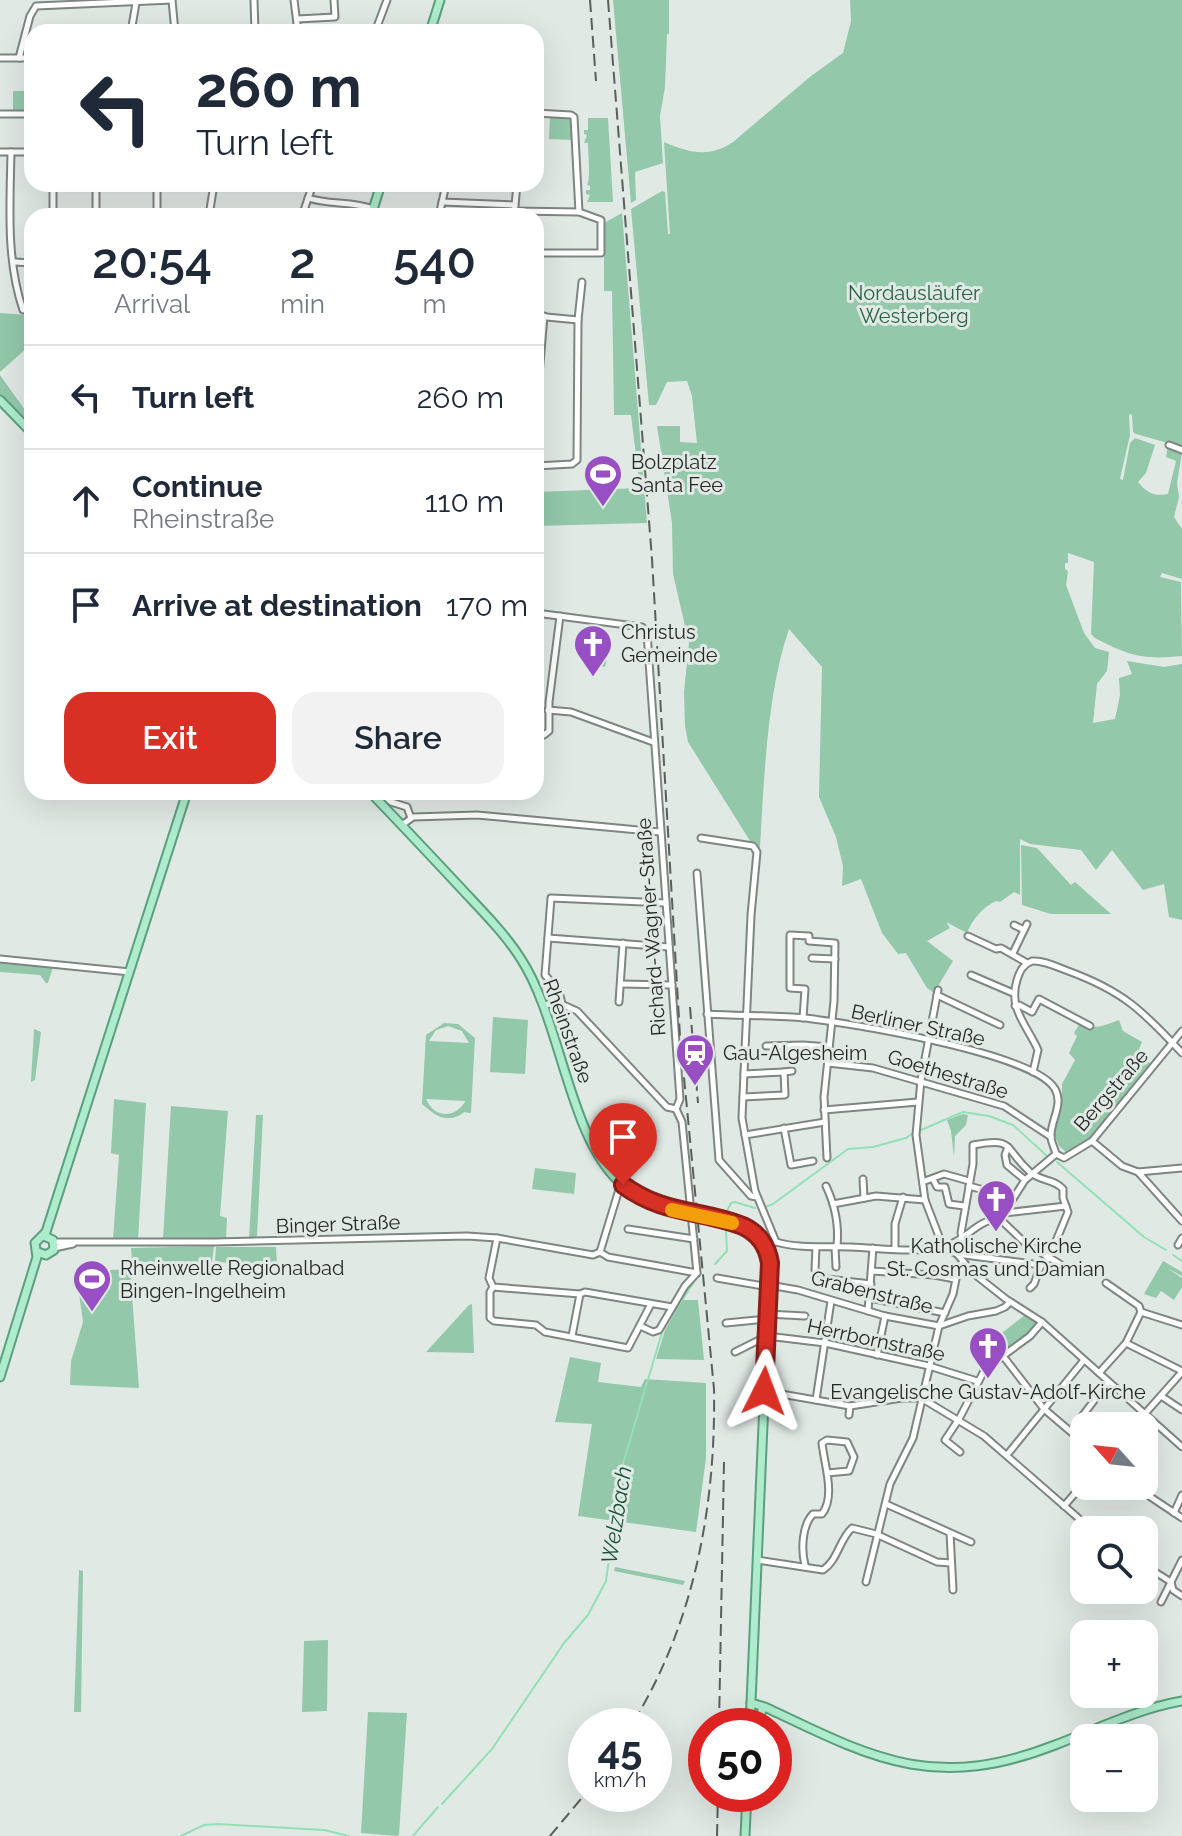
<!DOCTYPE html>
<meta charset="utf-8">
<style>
:root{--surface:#fff;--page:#f2f2f3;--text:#1f2937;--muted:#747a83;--line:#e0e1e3;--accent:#d93025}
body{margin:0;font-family:Raleway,sans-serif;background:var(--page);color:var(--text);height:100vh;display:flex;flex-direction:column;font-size:30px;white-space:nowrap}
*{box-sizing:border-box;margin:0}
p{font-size:26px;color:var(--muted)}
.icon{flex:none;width:44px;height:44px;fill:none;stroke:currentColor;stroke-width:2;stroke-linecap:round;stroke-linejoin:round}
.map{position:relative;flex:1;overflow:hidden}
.panel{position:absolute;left:24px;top:208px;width:520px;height:592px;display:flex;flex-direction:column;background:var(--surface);border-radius:24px;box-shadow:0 8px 32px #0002}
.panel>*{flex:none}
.top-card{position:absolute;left:24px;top:24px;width:520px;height:168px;border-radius:24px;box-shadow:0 8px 32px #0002;background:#fff;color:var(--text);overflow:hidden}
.needle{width:52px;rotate:297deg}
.tools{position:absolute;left:1070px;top:1412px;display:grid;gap:16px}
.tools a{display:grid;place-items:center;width:88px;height:88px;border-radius:16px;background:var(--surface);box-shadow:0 8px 32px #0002;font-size:40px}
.speed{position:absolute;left:568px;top:1708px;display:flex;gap:16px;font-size:40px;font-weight:700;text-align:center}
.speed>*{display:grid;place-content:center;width:104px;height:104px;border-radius:50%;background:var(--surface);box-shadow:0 8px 32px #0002;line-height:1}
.speed small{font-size:20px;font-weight:400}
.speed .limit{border:12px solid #d22;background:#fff;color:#111}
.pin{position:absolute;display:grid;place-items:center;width:68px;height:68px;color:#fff;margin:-82px -34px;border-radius:50% 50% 50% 0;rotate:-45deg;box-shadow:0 0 8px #0007}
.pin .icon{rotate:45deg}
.me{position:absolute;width:88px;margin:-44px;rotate:3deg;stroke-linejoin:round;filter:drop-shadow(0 0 6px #0008)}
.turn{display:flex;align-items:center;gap:28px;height:168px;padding:0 40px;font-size:36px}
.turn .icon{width:104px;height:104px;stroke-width:2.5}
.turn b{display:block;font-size:56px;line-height:68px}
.eta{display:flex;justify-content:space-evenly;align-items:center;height:136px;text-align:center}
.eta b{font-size:48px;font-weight:600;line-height:56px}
.button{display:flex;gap:16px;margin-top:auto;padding:16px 40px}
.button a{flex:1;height:92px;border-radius:24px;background:var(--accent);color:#fff;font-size:32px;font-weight:600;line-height:92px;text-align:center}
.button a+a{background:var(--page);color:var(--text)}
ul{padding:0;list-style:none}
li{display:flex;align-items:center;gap:24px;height:104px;padding:0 40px;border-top:2px solid var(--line)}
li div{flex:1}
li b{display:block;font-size:30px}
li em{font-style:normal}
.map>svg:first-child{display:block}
.green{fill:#93c8ab;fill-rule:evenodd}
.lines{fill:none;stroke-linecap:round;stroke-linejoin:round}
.stream{stroke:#92e0b7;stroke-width:2}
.minor-casing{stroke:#7e8681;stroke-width:9}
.major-casing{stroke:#5ba07d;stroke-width:11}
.minor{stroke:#fff;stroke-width:5}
.major{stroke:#aeeccd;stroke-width:7}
.rail{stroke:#5a5f5c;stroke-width:2;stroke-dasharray:12 6;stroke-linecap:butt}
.major-bridge-casing{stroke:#5ba07d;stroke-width:11;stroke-linecap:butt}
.major-bridge{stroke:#aeeccd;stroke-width:7}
.route-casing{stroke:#8d1f18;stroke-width:20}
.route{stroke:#d93025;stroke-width:14}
.slow{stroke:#f59e0b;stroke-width:14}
.labels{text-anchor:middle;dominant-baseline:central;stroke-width:6;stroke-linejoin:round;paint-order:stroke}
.park-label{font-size:20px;fill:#276146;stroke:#e1e9e5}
.poi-label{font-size:20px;fill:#252826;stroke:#e1e9e5;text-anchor:start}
.street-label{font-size:20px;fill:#252826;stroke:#e1e9e5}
.water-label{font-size:22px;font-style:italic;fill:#155237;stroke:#e1e9e5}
</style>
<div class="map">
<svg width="1182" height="1836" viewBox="0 0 1182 1836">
<rect width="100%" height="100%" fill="#e1e9e5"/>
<g class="green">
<polygon points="613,0 669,0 669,34 667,34 665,87 660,116 663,163 635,172 636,200 631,203"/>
<path d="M850 0H1182V447L1136 434 1133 432 1132 415 1129 414 1130 435 1120 479 1123 480 1130 443 1135 438 1155 445 1146 473 1138 482C1146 492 1154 497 1168 494L1176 461 1166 457 1168 446 1182 452 1177 483 1179 497 1174 517 1182 529V579L1162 573 1160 577 1181 582 1182 656C1143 660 1130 656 1095 638L1091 634 1094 562 1068 553V563H1065V569L1068 571 1066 585 1084 633 1095 648 1109 652 1107 671 1097 684 1093 723 1115 719 1120 695 1119 678 1132 674 1127 661 1164 667 1182 664V920L1169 917 1164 884 1143 890 1112 850 1096 870 1081 850 1030 844 1020 839V895L1014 892 1000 902 996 901C983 907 972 920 967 933L946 922 950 928 927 941 953 961 934 993 927 988 906 953 898 954 882 933 861 879 842 886 843 866 836 837 819 797 822 667 789 629C767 692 764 780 760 847L757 852 688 742 685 726 684 692 689 643 673 574 672 523 657 426H680V442L697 443 692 396 687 381 667 382 656 405H649L631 209 662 191 665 192 668 234H670L664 142C689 153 709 158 733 142L811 76 843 53 851 21Z"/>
<rect x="13" y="91" width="19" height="19"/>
<polygon points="550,116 571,118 573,140 549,139"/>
<path d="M588 118H608L613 202H587L590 195 586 194V190H590V186L587 185C591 177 588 157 588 143H584L587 135 584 134V130H588Z"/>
<polygon points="622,213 647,523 536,526 536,492 640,488 631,415 614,415 612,291 604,291 604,223"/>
<polygon points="0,313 28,315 32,313 32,351 28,347 0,372"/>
<polygon points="0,375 25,410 32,414 32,428 0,396"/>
<polygon points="583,648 609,650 605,667 581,662"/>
<polygon points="1021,845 1037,848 1071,885 1075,882 1111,914 1051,914 1022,905"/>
<polygon points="0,961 51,966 53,967 48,983 46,983 40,975 0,972"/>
<polygon points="493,1017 528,1020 525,1074 490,1072"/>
<path d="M1119 1020 1123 1031 1142 1042 1138 1052 1150 1063 1089 1139 1068 1154 1059 1146 1053 1132 1062 1092V1084L1075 1060 1069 1053 1077 1036 1074 1033 1080 1023C1094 1031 1105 1025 1119 1020Z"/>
<path d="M444 1023 458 1024 475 1038 471 1113C459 1112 468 1111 458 1116 442 1123 432 1112 422 1104L426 1035ZM448 1026 462 1031 469 1043 429 1041 436 1030ZM426 1099 465 1101V1102C454 1119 434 1118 426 1099Z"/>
<polygon points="34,1029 41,1032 35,1080 31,1082"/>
<polygon points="114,1099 146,1103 138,1240 113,1240 119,1155 111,1153"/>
<polygon points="171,1106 228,1111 220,1216 227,1218 226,1238 163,1239"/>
<polygon points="963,1114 968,1115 966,1125 955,1136 954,1157 951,1131 947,1120"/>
<polygon points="256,1115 263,1115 257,1236 249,1239"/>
<polygon points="535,1168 576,1173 574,1194 532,1189"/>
<polygon points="214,1246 212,1262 132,1262 131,1248"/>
<polygon points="216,1247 276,1247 277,1265 215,1262"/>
<polygon points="1163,1261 1182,1272 1182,1276 1167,1268 1182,1278 1182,1287 1174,1300 1161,1291 1156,1298 1144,1294"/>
<polygon points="130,1269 139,1388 70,1385 71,1361 83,1322 78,1286 73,1272"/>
<polygon points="682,1300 698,1300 704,1360 656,1359 665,1330"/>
<polygon points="472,1304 474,1353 426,1352 469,1305"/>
<polygon points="1025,1315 1035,1322 1036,1328 995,1359 985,1346"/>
<polygon points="570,1357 601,1363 598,1382 641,1387 645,1379 706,1383 706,1458 696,1532 578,1516 592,1424 555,1422"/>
<polygon points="615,1567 685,1581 683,1585 614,1571"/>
<polygon points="79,1570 83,1571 81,1712 74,1712"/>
<polygon points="328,1640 327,1711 302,1712 304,1641"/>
<polygon points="368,1712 407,1713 399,1835 397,1836 361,1833"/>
</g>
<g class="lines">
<g class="stream">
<polyline points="921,1130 963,1112 989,1116 1013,1125 1047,1156"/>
<polyline points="1057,1162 1144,1237 1166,1250"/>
<polyline points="765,1207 773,1204 848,1149 873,1147 906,1138 913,1133"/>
<polyline points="725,1215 731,1203 735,1202 755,1208"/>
<polyline points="1173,1255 1182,1261"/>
<polyline points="715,1264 727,1251 726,1232"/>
<polyline points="442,1804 492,1749 564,1643 588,1615 606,1581 622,1467 663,1329 694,1282"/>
<polyline points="181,1836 204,1825 218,1824 324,1830 349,1836"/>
<polyline points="413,1836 438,1807"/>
</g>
<defs>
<g id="minor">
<polyline points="172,0 175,32"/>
<polyline points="254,0 255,32"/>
<polyline points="294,0 298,32"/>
<polyline points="297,19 335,17 334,0"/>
<polyline points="131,32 136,3"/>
<polyline points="375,32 387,0"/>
<polyline points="0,58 32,58"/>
<polyline points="19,58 30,16 36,6 172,0"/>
<polyline points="536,113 571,115 574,117 579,212"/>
<polyline points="0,114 32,114"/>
<polyline points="0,152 32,152"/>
<path d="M11 152C10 205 6 260 23 310"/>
<polyline points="53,184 53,216"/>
<polyline points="96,184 96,216"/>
<polyline points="157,184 157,216"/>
<path d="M308 198C329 205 353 201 373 209"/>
<polyline points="442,202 515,205"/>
<polyline points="514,211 579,212 601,220 601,253 536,253"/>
<polyline points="209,216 214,184"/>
<polyline points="302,216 313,184"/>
<polyline points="439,216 446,184"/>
<polyline points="514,216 517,184"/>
<polyline points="15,262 32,263"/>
<polyline points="536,316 578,320"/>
<polyline points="536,410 544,316"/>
<polyline points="1169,445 1182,450"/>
<polyline points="536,466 572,464 577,460 578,320 582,282"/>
<polyline points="536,613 642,627 647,633 680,1099 676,1109"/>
<polyline points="548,710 571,712 653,742"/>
<polyline points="536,733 544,735 549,731 549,702 560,616"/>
<polyline points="380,792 391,802 407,807 411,818"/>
<polyline points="402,825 413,817 477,815 660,832"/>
<polyline points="701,838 753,846 757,852 751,915 742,1118 755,1191 776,1242"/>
<polyline points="697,873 719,1160 751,1196 757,1197"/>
<polyline points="1014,925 1024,930"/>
<polyline points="968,936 996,949 1001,948 1027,963"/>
<polyline points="548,938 669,947"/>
<polyline points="1013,953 1027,924"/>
<polyline points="812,958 835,959"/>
<polyline points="0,959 130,972"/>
<polyline points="971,975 1013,993"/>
<polyline points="621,984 672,985"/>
<polyline points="938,990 921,1080 916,1135 925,1200 943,1247"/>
<polyline points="937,995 1000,1025"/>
<polyline points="619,1002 623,943"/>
<polyline points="562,1004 559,991 545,975 551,898 666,903"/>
<polyline points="544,1005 559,1003 577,1011 667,1107 676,1109"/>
<polyline points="1015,1006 1019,1005 1032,1012 1039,999 1090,1026"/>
<path d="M707 1014C739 1016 773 1015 805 1018 849 1023 1035 1053 1055 1089 1064 1105 1050 1121 1051 1137 1051 1142 1055 1149 1056 1154"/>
<polyline points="803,1018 805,989 790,988 790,935 809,936 809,941 835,943 834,1001 824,1097 827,1158"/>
<polyline points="766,1046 803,1045 829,1047"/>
<polyline points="828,1063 873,1068 1004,1106 1051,1137"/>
<path d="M1033 1072 1038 1050C1027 1025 1008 1009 1017 980 1020 970 1023 965 1032 961 1044 960 1057 967 1068 971 1123 991 1143 1011 1182 1053"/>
<polyline points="744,1074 784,1072"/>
<polyline points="743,1097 785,1095 784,1072 792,1071"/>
<polyline points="676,1109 682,1122 697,1273"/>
<polyline points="824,1110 918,1102"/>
<polyline points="784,1128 791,1165 813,1161"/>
<polyline points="745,1135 825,1122"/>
<polyline points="1092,1141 1122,1166 1138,1172 1182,1221"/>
<polyline points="1008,1147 1005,1155 1007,1165 1025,1180"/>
<polyline points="1056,1154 1064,1158 1092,1141 1182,1031"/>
<polyline points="1138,1172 1182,1168"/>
<polyline points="863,1179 864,1198"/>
<polyline points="933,1179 937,1187 945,1187 949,1204 964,1206"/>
<polyline points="925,1181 944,1174 969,1181"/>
<path d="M826 1186C835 1205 839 1226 837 1246"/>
<polyline points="969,1186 1013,1198"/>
<polyline points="833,1204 876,1196 925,1200"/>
<polyline points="1004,1213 1066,1206"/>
<polyline points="1000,1219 1025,1180 1056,1154"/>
<polyline points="1000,1219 1025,1243 1060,1264"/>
<polyline points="628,1229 694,1239"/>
<polyline points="497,1238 489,1278 493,1287 580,1294 585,1292 672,1307"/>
<polyline points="54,1242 215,1242 467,1236 497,1238 593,1255 600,1252 608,1257 697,1273"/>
<path d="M776 1242C800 1249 826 1246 851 1247 881 1248 917 1254 946 1246 967 1240 977 1219 1000 1219"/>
<polyline points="1178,1245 1182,1238"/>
<polyline points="816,1247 815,1270 827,1279 871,1284"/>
<polyline points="835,1247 836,1267"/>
<polyline points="943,1247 957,1254 973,1273 1006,1299 1042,1322 1182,1447"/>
<polyline points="54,1248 73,1244"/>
<polyline points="895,1249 895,1224 903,1197"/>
<polyline points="600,1252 621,1183"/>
<path d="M957 1254 1041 1265 1049 1258 1068 1212 1063 1198V1189C1055 1179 1039 1181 1030 1172 1003 1148 1016 1137 973 1145V1164L961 1233 963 1240"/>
<polyline points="872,1271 934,1275 955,1279"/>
<polyline points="717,1278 769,1287"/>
<polyline points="1106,1283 1139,1306 1141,1312 1182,1325"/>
<polyline points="769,1285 798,1290 885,1316 939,1326 968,1316 996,1311 1005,1307 1010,1302"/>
<polyline points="493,1287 490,1292 490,1318 494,1321 536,1325 545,1332 628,1348 651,1304"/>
<polyline points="1030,1288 1034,1284 1041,1265"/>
<polyline points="870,1298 945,1313"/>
<polyline points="868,1311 873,1248"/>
<polyline points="767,1314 805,1316"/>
<polyline points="726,1323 767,1319"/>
<polyline points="640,1326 653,1332 659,1330 685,1286 696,1274"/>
<polyline points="572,1336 580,1294"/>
<polyline points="1126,1343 1182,1371"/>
<polyline points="735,1352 767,1336 825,1343 929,1366 977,1381"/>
<polyline points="877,1355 885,1316"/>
<polyline points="1003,1356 1044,1409 1084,1443"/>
<polyline points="1099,1373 1126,1343 1141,1312"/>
<polyline points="764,1391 850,1406 902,1398 921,1398 984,1436 1092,1530"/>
<polyline points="1161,1396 1182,1410"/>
<polyline points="816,1400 831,1301"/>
<polyline points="849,1415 850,1406"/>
<polyline points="1134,1426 1182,1372"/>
<polyline points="1071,1431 1108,1382"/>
<polyline points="960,1452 945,1440 959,1419 985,1369 1030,1336 1042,1322"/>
<polyline points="1007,1455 1084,1360"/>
<polyline points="1134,1486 1182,1518"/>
<polyline points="886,1504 971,1542"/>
<polyline points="1064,1506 1084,1483"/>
<polyline points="1174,1513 1182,1495"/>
<polyline points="950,1533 953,1590"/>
<path d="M757 1560 823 1570C838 1560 839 1540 852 1528L876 1534 937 1562 951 1563"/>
<path d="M805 1565C801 1550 802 1525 813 1514H822C836 1496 824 1464 822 1443L827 1440 847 1442 854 1457 849 1471 827 1473"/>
<polyline points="1144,1565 1171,1582 1173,1590 1182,1596"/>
<polyline points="866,1582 890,1484 913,1438 939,1326 953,1294 958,1269 963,1261"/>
<polyline points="1161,1602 1182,1560"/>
</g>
<g id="major">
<polyline points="430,32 440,0"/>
<polyline points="371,216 381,184"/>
<polyline points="0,400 32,433"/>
<path d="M370 792C400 823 429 854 458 885 480 909 504 932 521 959 562 1022 569 1141 623 1185 642 1201 665 1208 689 1214"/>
<path d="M711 1218C739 1224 765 1230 770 1263L750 1726"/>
<polyline points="38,1252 46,1255 54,1250 53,1240 44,1236"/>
<polyline points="0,1377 37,1257 35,1243 46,1232 187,792"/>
<path d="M751 1703 765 1707C874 1759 934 1792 1055 1745 1097 1729 1137 1709 1182 1701"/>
<polyline points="752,1725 762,1711"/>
<polyline points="745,1836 747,1794"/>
</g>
</defs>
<use href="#minor" class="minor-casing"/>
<use href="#major" class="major-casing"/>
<use href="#minor" class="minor"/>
<use href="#major" class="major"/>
<g class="rail">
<polyline points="590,0 596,81"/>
<path d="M608 0 652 559 680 1036 714 1389C716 1507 694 1625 631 1726"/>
<polyline points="690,1007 698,1103"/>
<polyline points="719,1726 724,1462"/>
<polyline points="550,1836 586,1793"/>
<polyline points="717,1836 718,1794"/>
</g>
<defs>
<polyline id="major-bridge" points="689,1214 711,1218"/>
</defs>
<use href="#major-bridge" class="major-bridge-casing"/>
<use href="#major-bridge" class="major-bridge"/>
</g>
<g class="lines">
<defs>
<path id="route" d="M623 1185C664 1215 699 1209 743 1226 759 1234 767 1245 770 1263L764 1391"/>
</defs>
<use href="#route" class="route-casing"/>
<use href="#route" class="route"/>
<polyline class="slow" points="672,1210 732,1223"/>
</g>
<defs>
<symbol id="stadium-pin" viewBox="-11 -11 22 30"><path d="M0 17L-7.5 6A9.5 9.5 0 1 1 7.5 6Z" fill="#974fc3" stroke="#e1e9e5"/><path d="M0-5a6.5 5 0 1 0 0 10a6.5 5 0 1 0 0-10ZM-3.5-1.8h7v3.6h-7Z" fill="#fff"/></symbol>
<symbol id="church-pin" viewBox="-11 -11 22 30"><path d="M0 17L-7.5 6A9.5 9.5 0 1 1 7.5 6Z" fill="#974fc3" stroke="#e1e9e5"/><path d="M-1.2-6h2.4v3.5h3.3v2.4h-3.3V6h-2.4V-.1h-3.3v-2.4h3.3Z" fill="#fff"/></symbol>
<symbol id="station-pin" viewBox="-11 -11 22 30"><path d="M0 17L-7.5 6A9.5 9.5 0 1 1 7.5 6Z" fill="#974fc3" stroke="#e1e9e5"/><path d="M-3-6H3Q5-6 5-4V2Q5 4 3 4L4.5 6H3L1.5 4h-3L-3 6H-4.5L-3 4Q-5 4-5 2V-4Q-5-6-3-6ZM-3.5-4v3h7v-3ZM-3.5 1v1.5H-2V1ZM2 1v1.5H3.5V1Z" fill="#fff"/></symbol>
</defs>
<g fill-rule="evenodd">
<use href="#stadium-pin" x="581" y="452" width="44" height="60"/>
<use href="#church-pin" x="571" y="622" width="44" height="60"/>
<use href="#station-pin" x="673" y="1031" width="44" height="60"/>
<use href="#church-pin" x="974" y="1177" width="44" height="60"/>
<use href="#stadium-pin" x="70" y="1257" width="44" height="60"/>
<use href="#church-pin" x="966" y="1324" width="44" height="60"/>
</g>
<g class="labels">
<g class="park-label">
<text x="914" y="293">Nordausläufer<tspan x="914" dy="23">Westerberg</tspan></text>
</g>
<g class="poi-label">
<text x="631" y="462">Bolzplatz<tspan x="631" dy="23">Santa Fee</tspan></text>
<text x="621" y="632">Christus<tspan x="621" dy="23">Gemeinde</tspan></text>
<text x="723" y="1053">Gau-Algesheim</text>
<text x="996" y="1246" text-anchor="middle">Katholische Kirche<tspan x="996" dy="23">St. Cosmas und Damian</tspan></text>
<text x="120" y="1268">Rheinwelle Regionalbad<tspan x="120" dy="23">Bingen-Ingelheim</tspan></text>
<text x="988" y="1392" text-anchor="middle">Evangelische Gustav-Adolf-Kirche</text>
</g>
<g class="street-label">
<text transform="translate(651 927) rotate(-94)">Richard-Wagner-Straße</text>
<text transform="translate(918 1025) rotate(12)">Berliner Straße</text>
<text transform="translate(568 1031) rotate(70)">Rheinstraße</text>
<text transform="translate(948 1074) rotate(17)">Goethestraße</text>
<text transform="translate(1111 1090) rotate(-49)">Bergstraße</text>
<text transform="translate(338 1224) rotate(-2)">Binger Straße</text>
<text transform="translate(872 1292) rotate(14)">Grabenstraße</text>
<text transform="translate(876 1340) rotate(12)">Herrbornstraße</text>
</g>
<g class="water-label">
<text transform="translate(616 1515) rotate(-81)">Welzbach</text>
</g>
</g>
</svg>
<div class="tools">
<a><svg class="needle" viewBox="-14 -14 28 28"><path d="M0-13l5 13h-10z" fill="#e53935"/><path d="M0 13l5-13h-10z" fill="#747a83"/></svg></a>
<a><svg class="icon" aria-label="search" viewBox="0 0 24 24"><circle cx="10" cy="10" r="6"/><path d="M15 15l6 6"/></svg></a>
<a>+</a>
<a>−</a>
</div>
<div class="speed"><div>45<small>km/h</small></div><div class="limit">50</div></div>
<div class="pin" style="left:623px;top:1185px;background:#d93025"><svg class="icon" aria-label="arrive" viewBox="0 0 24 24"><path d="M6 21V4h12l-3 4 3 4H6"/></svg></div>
<svg class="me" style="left:764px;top:1391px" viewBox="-20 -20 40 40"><path d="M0-17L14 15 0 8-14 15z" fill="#d93025" stroke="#fff" stroke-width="4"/></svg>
<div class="top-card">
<div class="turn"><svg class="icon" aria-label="left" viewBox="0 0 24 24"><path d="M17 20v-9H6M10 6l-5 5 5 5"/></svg><div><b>260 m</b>Turn left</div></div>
</div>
<section class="panel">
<div class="eta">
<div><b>20:54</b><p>Arrival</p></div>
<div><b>2</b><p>min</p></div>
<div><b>540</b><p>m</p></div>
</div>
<ul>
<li><svg class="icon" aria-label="left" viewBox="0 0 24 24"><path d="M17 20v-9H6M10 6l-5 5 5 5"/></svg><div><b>Turn left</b></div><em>260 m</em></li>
<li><svg class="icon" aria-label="ahead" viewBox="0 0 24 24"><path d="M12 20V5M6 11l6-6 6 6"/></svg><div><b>Continue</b><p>Rheinstraße</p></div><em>110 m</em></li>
<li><svg class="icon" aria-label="arrive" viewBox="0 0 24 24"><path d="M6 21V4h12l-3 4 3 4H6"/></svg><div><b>Arrive at destination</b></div><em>170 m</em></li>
</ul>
<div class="button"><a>Exit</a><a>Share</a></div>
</section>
</div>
